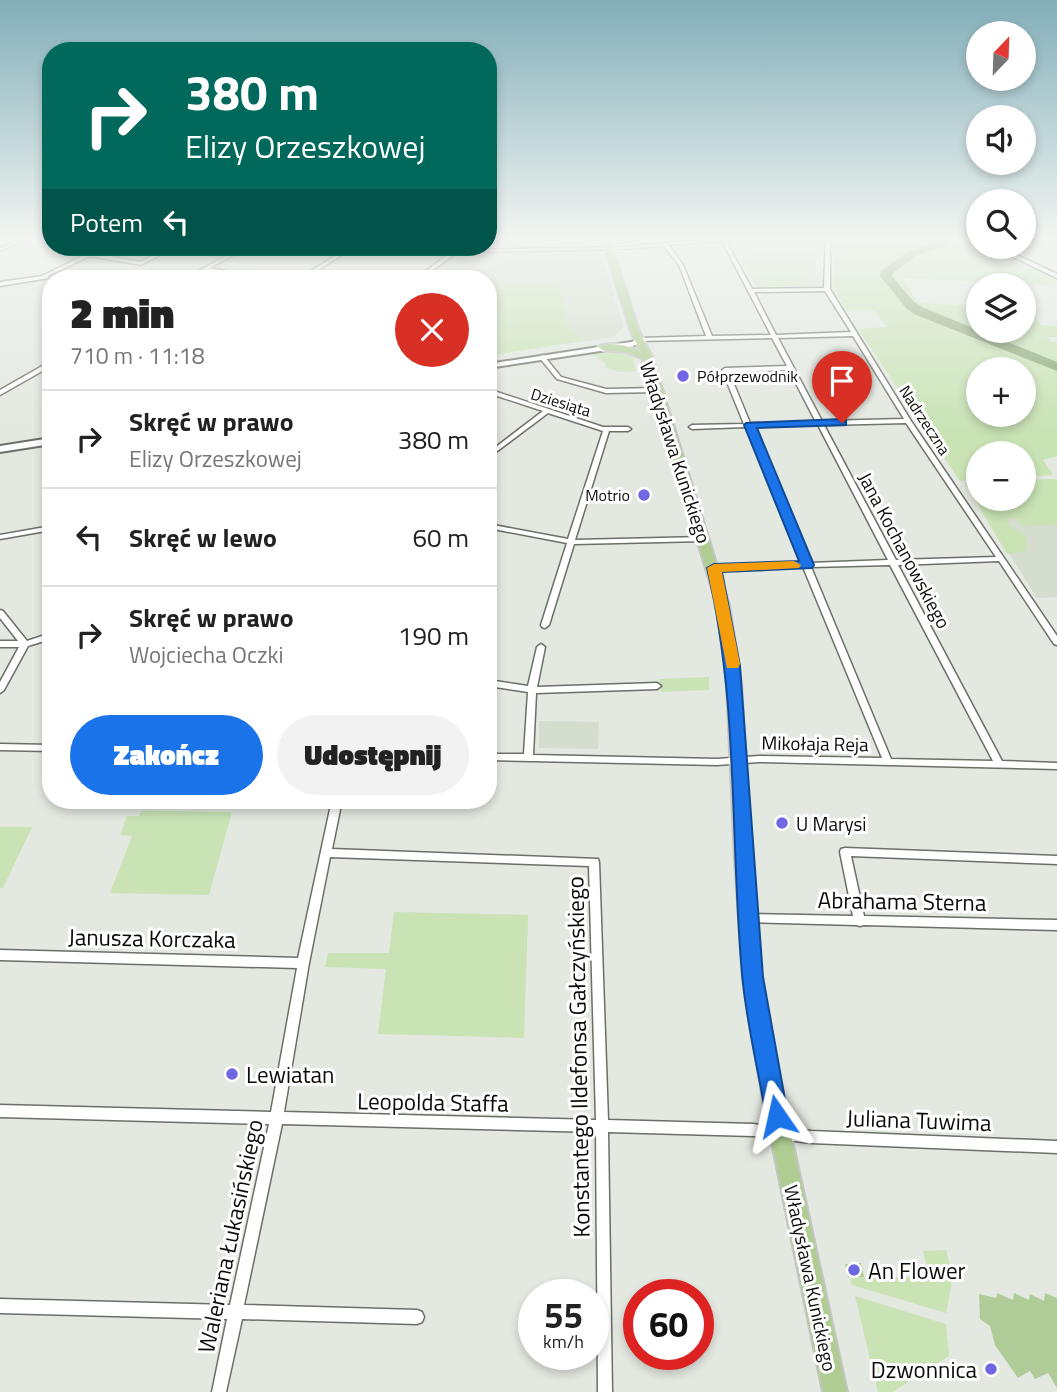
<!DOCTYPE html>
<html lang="pl">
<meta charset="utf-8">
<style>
:root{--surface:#fff;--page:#f2f2f2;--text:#222;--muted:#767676;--line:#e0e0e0;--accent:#1a73e8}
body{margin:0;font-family:"Titillium Web",sans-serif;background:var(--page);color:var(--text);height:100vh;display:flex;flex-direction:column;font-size:26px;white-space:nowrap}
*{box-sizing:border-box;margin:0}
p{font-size:23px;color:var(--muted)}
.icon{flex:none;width:38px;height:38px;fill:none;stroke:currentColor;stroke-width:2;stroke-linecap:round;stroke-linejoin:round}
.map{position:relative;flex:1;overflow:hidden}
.sheet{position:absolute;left:42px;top:270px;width:455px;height:539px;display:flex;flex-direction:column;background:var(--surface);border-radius:28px;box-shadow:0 4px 10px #0003}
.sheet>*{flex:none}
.guide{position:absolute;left:42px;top:42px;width:455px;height:214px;border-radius:28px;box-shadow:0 4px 10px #0003;background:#00695c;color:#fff;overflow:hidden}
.needle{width:46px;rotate:23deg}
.tools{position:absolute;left:966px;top:21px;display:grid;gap:14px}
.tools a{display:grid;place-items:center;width:70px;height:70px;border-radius:50%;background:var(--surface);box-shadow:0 4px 10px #0003;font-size:35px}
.speed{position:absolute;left:518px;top:1279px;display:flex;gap:14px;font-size:35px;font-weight:700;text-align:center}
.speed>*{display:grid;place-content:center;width:91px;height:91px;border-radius:50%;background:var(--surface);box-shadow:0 4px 10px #0003;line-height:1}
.speed small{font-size:18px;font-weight:400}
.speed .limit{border:10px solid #d22;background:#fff;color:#111}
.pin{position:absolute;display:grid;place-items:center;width:60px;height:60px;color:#fff;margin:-72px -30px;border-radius:50% 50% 50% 0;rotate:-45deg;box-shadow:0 0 7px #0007}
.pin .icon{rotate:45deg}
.me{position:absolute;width:77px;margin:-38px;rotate:349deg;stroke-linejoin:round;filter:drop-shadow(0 0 5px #0008)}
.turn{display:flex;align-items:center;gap:24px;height:147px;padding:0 28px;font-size:32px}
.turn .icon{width:91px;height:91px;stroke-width:2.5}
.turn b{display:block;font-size:49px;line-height:60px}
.then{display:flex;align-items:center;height:66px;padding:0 28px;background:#0003;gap:14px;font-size:26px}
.round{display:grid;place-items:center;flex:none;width:74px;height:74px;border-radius:37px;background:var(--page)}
.headline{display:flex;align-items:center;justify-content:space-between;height:119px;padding:0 28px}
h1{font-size:42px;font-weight:800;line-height:52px}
.cta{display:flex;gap:14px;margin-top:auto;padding:14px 28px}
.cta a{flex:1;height:80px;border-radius:42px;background:var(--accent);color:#fff;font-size:28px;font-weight:800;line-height:80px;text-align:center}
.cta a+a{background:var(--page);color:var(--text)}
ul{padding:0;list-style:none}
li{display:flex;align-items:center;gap:21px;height:98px;padding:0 28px;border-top:2px solid var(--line)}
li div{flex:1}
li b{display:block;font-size:26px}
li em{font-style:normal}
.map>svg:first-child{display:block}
.built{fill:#d4ddce}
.green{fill:#c9e3b5;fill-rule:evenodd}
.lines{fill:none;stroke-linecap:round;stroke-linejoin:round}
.river{fill:#89a573;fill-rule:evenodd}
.building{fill:#afcc98}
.street-casing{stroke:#6a6f67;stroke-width:3}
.secondary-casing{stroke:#6a6f67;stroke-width:4}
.primary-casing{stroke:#c4c5c4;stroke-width:4}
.street{fill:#fff;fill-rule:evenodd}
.secondary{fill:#fff;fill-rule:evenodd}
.primary{fill:#afcd92;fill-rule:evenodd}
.route{fill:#1a73e8;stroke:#114b97;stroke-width:2}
.slow{fill:#f59e0b}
.poi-dot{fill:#6f68e2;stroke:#fff;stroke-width:2.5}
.labels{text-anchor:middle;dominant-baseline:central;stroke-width:6;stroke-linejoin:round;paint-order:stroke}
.far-poi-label{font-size:16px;fill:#0b0c0a;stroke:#fff;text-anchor:start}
.far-street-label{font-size:16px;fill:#0b0c0a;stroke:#fff}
.street-label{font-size:19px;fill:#0b0c0a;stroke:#fff}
.poi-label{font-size:19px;fill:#0b0c0a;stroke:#fff;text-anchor:start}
.near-street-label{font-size:23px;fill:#0b0c0a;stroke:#fff}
.near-poi-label{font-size:23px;fill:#0b0c0a;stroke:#fff;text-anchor:start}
</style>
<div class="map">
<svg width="1057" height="1392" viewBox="0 0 1057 1392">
<rect width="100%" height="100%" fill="#e3e8e0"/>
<g class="built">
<polygon points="785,237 822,237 822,251 817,251 815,277 820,278 819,287 756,288 731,242"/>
<polygon points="582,252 601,254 624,327 614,337 583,342 567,325 559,282 488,283 488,278 427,278 453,259 477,259 476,254"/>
<polygon points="1057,479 1057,597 1037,598 965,483 978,483 978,499 1024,499 1024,480"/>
<polygon points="539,721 599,722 598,749 539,748"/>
</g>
<g class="green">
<path d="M834 237H978V247H991L999 263 1020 264 1023 268 1036 269 1057 280V286L902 278 918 303 978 306V331H1024V309H1029L1041 325 1057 326V337H1048L1051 342H1057V456L1043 460 1053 475 1024 477V453H978V480L960 481 858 329 887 327 875 311H847L833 289ZM978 369H1024V415H978Z"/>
<polygon points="738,246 743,246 752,265 805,264 813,277 806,277 811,286 768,287 762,278 759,278 764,287 759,287"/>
<polygon points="560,282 567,325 583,341 488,356 488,283"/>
<polygon points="613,351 632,357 636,371 619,372 605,367 606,364 592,354"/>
<polygon points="1057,479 1057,524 1023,526 1016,518 1007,519 1010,527 1026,536 1027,545 1024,552 1007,554 965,483 978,483 978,499 1024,499 1024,480"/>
<polygon points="709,677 709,690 661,692 659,679"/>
<polygon points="141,811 232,812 209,895 110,893 132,836 120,835 127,816 139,816"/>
<polygon points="0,827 32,827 3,888 0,888"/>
<polygon points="394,912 528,915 524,1038 378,1034 386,969 325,967 328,953 389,953"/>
<polygon points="946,1250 953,1277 946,1313 852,1285 850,1277 930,1278 923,1251"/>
<polygon points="855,1296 946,1324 949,1356 893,1392 878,1392"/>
</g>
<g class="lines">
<polygon class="river" points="942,237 953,237 948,245 917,255 893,273 892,276 914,302 924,308 1057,362 1057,371 914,314 906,308 880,276 881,271 909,251 939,241"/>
</g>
<g class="building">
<polygon points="861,1263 864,1277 848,1277 845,1264"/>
<polygon points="997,1293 1013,1300 1014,1293 1029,1300 1030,1294 1044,1301 1045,1293 1057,1298 1057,1388 1048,1373 1035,1379 1030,1371 1018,1378 995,1345 990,1326 980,1319 979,1294 996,1298"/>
</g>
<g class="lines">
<defs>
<g id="street">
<polygon points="26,237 31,237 0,251 0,248"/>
<path d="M753 237 751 238 726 241 752 289 824 288 826 237H830V289L911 421 1057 636V645L1054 644 999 561 898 565 1002 761 1057 763V769L759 762 717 765 488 760V754H524L528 692 488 686V680L528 686 537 647 541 644 545 647 537 687 657 683 661 686 657 689 536 693 533 755 717 759 759 756 882 758 803 567 714 570 710 568 714 566 801 563 746 427 692 429 689 427 692 425 744 424 722 370 725 368 787 366 772 338 639 341V339L641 338 706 336 679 265 664 246 621 249 472 252 459 251 422 278H416L453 251 433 248 431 247 472 250 621 247 723 238ZM722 241 771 335 712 336 683 265 669 245ZM825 291 851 332 776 335 754 292ZM853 336 904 419 822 421 778 338ZM789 370 816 422 750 423 729 372ZM906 423 996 557 896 560 824 425ZM818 425 888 560 809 563 752 427ZM890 565 993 761 891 759 811 567Z"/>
<polygon points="1032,237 1038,237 1024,241 1024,239"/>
<polygon points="101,247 106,247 95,253 140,262 170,247 175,247 141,265 90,256 48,276 49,278 0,286 0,282 42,276"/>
<polygon points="242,247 247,247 210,268 252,276 254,278 246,278 206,271 192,278 186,278"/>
<polygon points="349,247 354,247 306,278 300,278"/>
<polygon points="1005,247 1009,247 1015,254 1057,274 1057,278 1011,256"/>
<polygon points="542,355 544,356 561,377 606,389 657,388 660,390 657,392 606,393 557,379 539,357"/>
<polygon points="51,361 51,366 0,395 0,390"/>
<polygon points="488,389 603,427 628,427 631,429 628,431 609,431 575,540 704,537 708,539 704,541 574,544 549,625 545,628 542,627 541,625 567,543 488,528 488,524 568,539 603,431 548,413 488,458 488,453 543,411 488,393"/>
<polygon points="51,526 51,530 0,539 0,535"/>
<polygon points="0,610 3,611 27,641 51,633 51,639 28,646 4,690 0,693 0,682 19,647 0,647 0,641 18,641 0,618"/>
<polygon points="0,744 51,745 51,751 0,750"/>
<path d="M332 800H342L332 849 598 859 599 862 608 1120 753 1124 811 1131 1057 1141V1153L811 1143 753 1136 608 1132 612 1392H598L596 1132 282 1124 244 1305 417 1310 422 1312 424 1317 422 1322 417 1324 242 1319 226 1392H212L227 1319 0 1313V1299L230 1305 269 1124 0 1117V1105L271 1112 297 968 0 960V950L298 958ZM330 857 589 866 596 1120 284 1112 309 963Z"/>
<polygon points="845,848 1057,856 1057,864 851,856 864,916 1057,920 1057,930 864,925 860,926 856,925 747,922 743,921 742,918 743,915 747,914 853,916 840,852 841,849"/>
</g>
<g id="secondary">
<polygon points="641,338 645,340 633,346 488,368 488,364 631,342"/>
<polygon points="51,438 51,444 0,452 0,446"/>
</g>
<path id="primary" d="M601 237H609L639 331 652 357 729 605 741 683 751 859 761 977 783 1099 847 1392H823L763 1099 743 977 735 859 727 683 717 605 642 358 625 352 603 350 598 347C610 341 628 346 640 351L631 331Z"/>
</defs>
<use href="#street" class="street-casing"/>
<use href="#secondary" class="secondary-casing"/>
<use href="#primary" class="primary-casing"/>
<use href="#street" class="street"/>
<use href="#secondary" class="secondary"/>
<use href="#primary" class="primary"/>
</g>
<linearGradient id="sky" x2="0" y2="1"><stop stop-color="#82aeb9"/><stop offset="0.55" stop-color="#f2f5f1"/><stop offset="1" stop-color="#f2f5f1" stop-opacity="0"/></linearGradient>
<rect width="1057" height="432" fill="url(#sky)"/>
<path class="route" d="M842 419 846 420V425L757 428 814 565 812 568 722 572 740 666 763 977 788 1116 785 1123 777 1127 769 1123 766 1116C758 1069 746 1021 742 974 730 840 739 701 707 568L714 564 799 561 744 425 746 423Z"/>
<polygon class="slow" points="794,561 801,565 799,568 722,572 740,664 738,668 727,668 707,568 714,564"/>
<g class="poi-dot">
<circle cx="683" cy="376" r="7"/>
<circle cx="644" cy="495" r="7"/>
<circle cx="782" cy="823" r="7"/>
<circle cx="232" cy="1074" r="7"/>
<circle cx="854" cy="1270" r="7"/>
<circle cx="991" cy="1369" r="7"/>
</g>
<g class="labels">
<g class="far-poi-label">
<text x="697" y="376">Półprzewodnik</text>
<text x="630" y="495" text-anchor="end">Motrio</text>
</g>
<g class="far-street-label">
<text transform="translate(561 402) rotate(17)">Dziesiąta</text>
<text transform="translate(925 420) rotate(57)">Nadrzeczna</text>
</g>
<g class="street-label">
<text transform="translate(676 452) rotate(72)">Władysława Kunickiego</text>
<text transform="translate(905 550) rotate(62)">Jana Kochanowskiego</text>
<text transform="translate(815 743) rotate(1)">Mikołaja Reja</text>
<text transform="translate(811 1278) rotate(78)">Władysława Kunickiego</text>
</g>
<g class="poi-label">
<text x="796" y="823">U Marysi</text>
</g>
<g class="near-street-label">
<text transform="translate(902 901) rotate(1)">Abrahama Sterna</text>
<text transform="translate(152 938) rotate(1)">Janusza Korczaka</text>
<text transform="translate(578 1057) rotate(-91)">Konstantego Ildefonsa Gałczyńskiego</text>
<text transform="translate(433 1102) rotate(1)">Leopolda Staffa</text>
<text transform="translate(919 1120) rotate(2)">Juliana Tuwima</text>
<text transform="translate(230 1236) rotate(-78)">Waleriana Łukasińskiego</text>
</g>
<g class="near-poi-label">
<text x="246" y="1074">Lewiatan</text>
<text x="868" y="1270">An Flower</text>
<text x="977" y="1369" text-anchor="end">Dzwonnica</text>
</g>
</g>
</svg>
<div class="tools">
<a><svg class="needle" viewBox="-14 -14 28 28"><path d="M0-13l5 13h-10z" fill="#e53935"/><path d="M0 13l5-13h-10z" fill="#767676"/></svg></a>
<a><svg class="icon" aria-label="sound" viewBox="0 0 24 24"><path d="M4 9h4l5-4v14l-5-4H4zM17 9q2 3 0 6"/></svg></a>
<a><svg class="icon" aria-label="search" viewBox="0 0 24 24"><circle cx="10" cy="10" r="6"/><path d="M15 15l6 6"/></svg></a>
<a><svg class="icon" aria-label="layers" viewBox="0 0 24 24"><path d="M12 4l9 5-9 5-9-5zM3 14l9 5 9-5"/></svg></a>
<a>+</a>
<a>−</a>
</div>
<div class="speed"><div>55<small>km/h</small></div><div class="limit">60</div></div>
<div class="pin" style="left:842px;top:423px;background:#d93025"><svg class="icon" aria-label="arrive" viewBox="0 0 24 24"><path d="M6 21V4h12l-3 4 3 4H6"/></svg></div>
<svg class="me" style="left:777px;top:1116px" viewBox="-20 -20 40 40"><path d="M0-17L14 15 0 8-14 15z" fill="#1a73e8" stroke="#fff" stroke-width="4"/></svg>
<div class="guide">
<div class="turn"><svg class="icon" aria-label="right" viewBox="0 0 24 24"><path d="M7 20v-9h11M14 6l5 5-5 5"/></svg><div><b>380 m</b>Elizy Orzeszkowej</div></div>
<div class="then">Potem<svg class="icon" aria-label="left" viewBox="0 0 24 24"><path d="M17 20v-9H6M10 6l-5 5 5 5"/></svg></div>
</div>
<section class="sheet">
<div class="headline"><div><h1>2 min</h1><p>710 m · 11:18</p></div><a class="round" style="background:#d93025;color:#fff"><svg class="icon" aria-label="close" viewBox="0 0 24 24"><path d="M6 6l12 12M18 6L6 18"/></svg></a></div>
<ul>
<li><svg class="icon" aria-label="right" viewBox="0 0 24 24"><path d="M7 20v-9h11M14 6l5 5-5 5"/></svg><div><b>Skręć w prawo</b><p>Elizy Orzeszkowej</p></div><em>380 m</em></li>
<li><svg class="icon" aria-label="left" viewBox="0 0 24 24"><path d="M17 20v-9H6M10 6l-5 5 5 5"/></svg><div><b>Skręć w lewo</b></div><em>60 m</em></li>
<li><svg class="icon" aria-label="right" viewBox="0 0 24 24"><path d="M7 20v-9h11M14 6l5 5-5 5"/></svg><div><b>Skręć w prawo</b><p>Wojciecha Oczki</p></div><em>190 m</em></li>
</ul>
<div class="cta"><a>Zakończ</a><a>Udostępnij</a></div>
</section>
</div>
